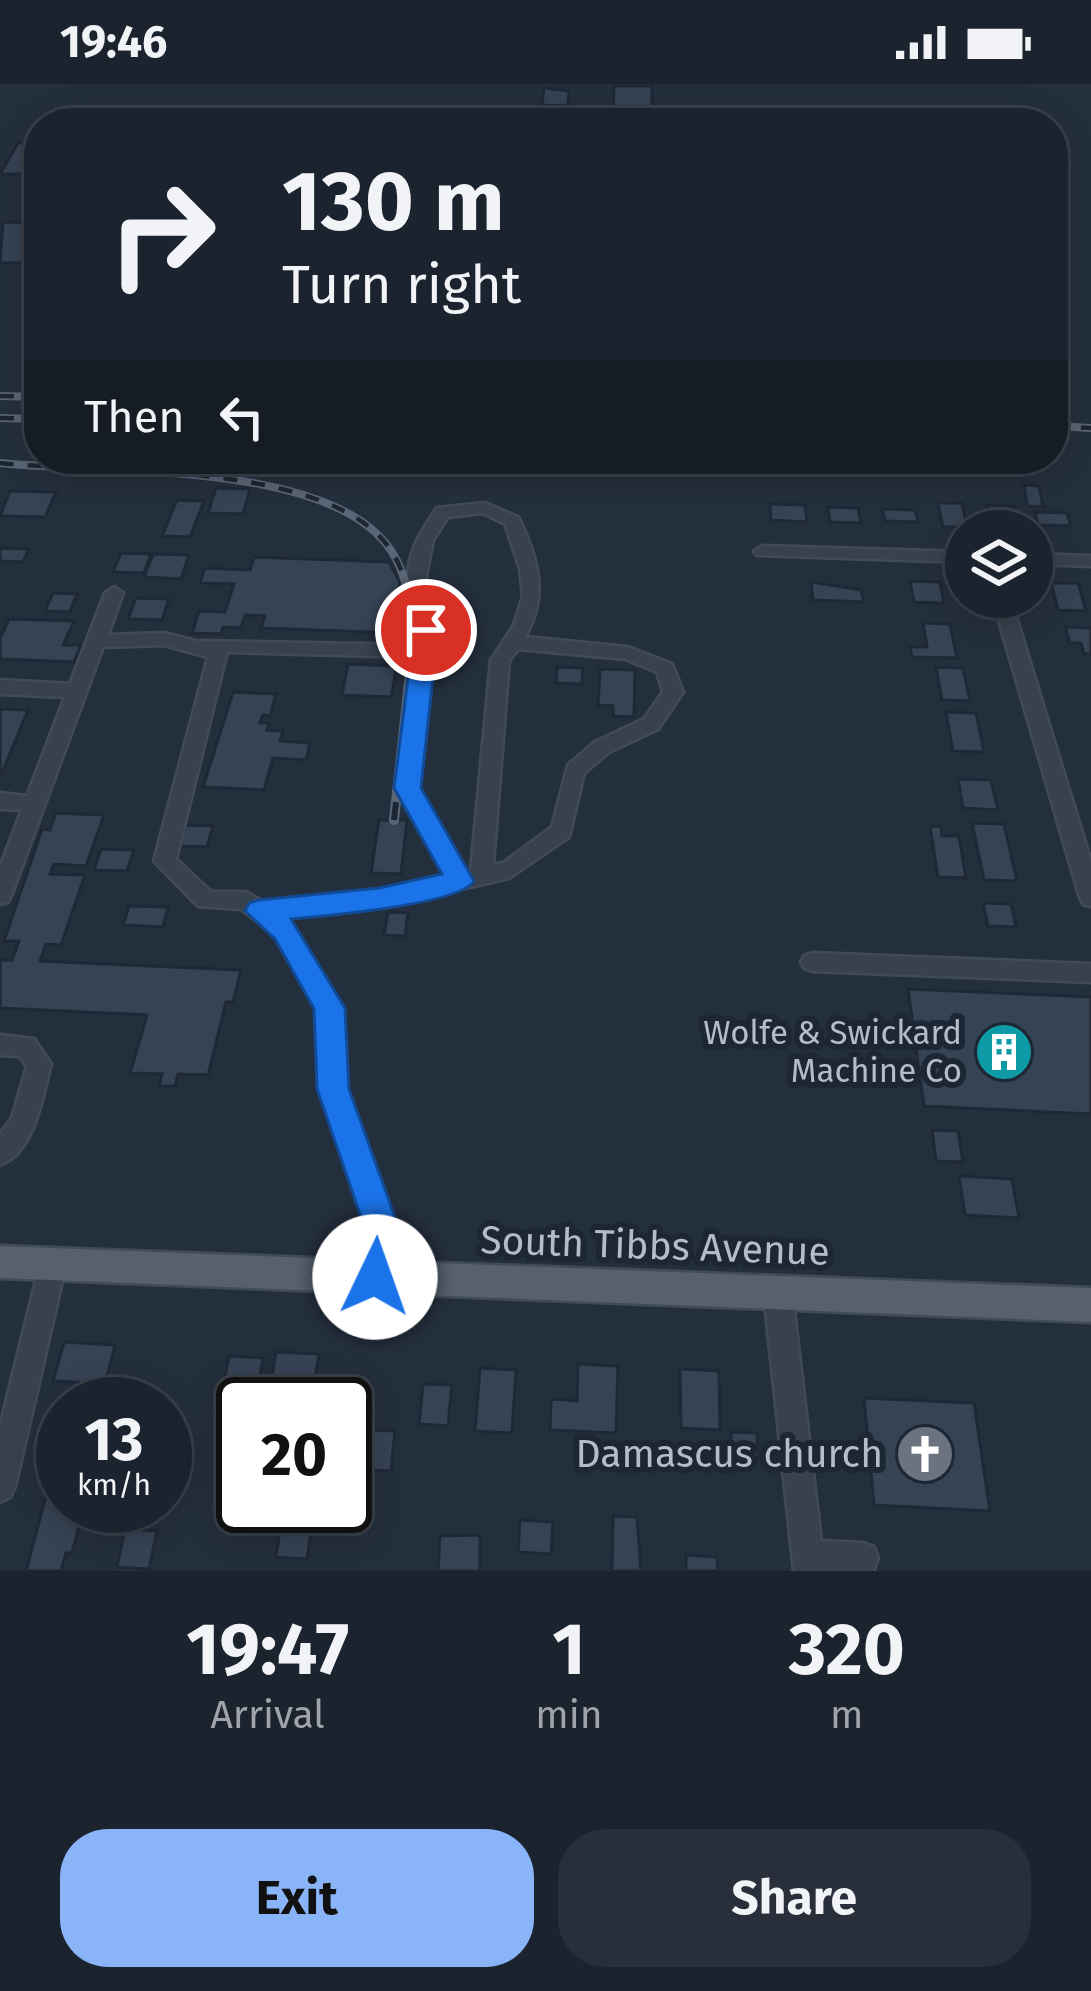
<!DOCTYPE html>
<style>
:root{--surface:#1b232e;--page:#282f3a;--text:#f1f3f6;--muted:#a0a4aa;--line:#39404a;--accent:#8ab4f8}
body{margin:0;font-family:"Fira Sans",sans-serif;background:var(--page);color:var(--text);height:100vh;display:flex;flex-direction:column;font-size:45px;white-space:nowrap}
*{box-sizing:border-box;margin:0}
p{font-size:39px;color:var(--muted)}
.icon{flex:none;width:66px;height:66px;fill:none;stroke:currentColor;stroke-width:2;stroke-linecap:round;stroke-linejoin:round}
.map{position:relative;height:1487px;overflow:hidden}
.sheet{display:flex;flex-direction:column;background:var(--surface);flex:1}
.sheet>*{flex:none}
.top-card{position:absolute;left:24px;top:24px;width:1044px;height:366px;border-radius:48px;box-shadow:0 6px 30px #0003,0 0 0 3px var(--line);background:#1b232e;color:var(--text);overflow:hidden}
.tools{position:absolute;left:945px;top:426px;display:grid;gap:24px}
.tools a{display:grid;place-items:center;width:108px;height:108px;border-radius:50%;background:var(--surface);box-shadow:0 6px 30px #0003,0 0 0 3px var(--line);font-size:60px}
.speed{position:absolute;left:36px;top:1293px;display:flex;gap:24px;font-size:60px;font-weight:700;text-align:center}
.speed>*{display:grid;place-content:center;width:156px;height:156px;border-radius:50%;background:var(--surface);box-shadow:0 6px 30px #0003,0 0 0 3px var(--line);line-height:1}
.speed small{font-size:30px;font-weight:400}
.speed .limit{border:6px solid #111;border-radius:18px;background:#fff;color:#111}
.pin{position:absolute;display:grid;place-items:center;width:102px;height:102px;color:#fff;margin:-51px;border:6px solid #fff;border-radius:50%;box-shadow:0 3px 12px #0007}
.me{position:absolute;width:132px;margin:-66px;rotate:3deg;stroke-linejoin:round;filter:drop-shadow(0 0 9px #0008)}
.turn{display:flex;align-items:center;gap:42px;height:252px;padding:0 60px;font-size:54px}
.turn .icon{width:156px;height:156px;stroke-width:2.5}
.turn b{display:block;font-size:84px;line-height:102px}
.then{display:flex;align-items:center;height:114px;padding:0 60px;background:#0003;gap:24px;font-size:45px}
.eta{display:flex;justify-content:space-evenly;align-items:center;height:204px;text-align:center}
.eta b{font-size:72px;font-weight:700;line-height:84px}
.button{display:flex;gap:24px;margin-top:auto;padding:24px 60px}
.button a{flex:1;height:138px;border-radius:48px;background:var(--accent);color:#111;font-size:48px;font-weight:700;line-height:138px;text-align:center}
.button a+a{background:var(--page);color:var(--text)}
.status{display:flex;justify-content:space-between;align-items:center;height:84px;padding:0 60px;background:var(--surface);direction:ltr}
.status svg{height:33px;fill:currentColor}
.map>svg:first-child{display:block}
.building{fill:#364354;stroke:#1f2835;stroke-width:3}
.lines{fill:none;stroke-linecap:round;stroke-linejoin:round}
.minor-casing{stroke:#414a57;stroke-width:5}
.major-casing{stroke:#414a57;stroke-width:5}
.minor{fill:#38414e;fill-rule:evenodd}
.major{fill:#56606e;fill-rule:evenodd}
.rail-far1-casing{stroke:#5a6575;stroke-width:8}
.rail-casing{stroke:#5a6575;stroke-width:10}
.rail-far1{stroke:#1d2633;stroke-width:4.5;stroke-dasharray:14;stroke-linecap:butt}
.rail{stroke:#1d2633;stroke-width:6;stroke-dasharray:18;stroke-linecap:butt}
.route{fill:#1a73e8;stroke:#114b97;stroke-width:3}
.labels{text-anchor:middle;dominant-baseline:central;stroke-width:12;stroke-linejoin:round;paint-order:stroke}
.poi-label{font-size:33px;fill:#b4bcc9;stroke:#1d2633;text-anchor:end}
.near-street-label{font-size:39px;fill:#b4bcc9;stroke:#1d2633}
.near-poi-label{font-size:39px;fill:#b4bcc9;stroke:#1d2633;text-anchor:end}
</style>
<div class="status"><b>19:46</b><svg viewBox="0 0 49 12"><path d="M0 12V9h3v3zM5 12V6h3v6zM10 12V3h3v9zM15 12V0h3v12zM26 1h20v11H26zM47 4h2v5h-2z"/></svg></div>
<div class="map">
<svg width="1091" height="1487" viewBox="0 0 1091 1487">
<rect width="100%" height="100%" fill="#242f3e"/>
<g class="building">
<polygon points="614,2 652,2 652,34 613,34"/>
<polygon points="544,4 569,7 568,22 542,21"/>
<polygon points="288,28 329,28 327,33 333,33 332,39 279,39"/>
<polygon points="18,59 39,59 39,90 0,90"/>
<polygon points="3,138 39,139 39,164 31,179 0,179"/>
<polygon points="1024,401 1039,402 1043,423 1027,422"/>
<polygon points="216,404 250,405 243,430 208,429"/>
<polygon points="10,407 56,408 45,433 0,432"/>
<polygon points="177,416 204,417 190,453 162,452"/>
<polygon points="938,419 962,419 967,443 943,443"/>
<polygon points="770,420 805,421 807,438 771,436"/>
<polygon points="987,421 1013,422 1018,442 992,441"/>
<polygon points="828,423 858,424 861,439 830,438"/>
<polygon points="882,425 915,426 918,438 885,437"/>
<polygon points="1035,428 1067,429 1071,442 1038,441"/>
<polygon points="0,464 29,465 23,478 0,477"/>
<polygon points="121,469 151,470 144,489 113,488"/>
<polygon points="153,470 189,471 181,495 144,493"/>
<polygon points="254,473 389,478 400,498 393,531 399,532 396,549 261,544 265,532 245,531 241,544 223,543 221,550 192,549 199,527 225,528 234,500 200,499 205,484 250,486"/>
<polygon points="910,497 940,498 944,519 914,518"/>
<polygon points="811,498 861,506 864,518 813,516"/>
<polygon points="1051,499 1078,499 1086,527 1058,526"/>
<polygon points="53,509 77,510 70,528 45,527"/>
<polygon points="136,514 169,515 162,536 128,535"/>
<polygon points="9,535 74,537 63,561 81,561 74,578 0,575 0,554"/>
<polygon points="923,539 950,540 957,574 912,573 910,563 927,563"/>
<polygon points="1065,543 1091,544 1091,570 1084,570 1081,559 1070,559"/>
<polygon points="348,580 397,582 391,613 342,611"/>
<polygon points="557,583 583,584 582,600 556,599"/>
<polygon points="936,583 963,584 970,617 942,616"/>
<polygon points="600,585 635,586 634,633 613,632 613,622 598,621"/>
<polygon points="233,608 276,610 270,632 263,631 260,639 269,639 267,646 283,647 280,657 310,659 306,676 273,674 264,706 203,703"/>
<polygon points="0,625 28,626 0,694"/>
<polygon points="946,628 976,629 984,668 953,667"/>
<polygon points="958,695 991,696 998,726 963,724"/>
<polygon points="56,729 104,731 86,782 54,780 50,790 85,791 61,861 46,860 40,877 241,886 233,918 226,918 208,991 178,990 175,1002 159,1002 162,990 130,989 147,931 0,924 0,876 12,876 19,857 4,857 42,745 50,746"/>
<polygon points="379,736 407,736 401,790 371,789"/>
<polygon points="972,739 1004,740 1017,797 984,796"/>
<polygon points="186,741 213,742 207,763 179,762"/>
<polygon points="930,742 941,742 942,752 959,752 966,794 938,793"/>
<polygon points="101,765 134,766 127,787 94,786"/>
<polygon points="983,819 1011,820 1016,843 988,842"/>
<polygon points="129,822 168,823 163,843 123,841"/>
<polygon points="388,828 408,829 405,852 384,851"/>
<polygon points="908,905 1091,913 1091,1030 924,1022"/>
<polygon points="932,1046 958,1047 963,1078 936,1077"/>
<polygon points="959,1092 1012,1095 1019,1134 965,1131"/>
<polygon points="64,1258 115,1261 105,1300 53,1297"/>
<polygon points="276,1268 319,1270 311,1320 267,1320"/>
<polygon points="229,1272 263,1274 255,1320 243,1320 243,1325 219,1323"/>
<polygon points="578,1280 618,1282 616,1349 550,1346 551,1315 577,1317"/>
<polygon points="480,1284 516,1286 512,1349 475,1347"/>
<polygon points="680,1285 719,1287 720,1346 681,1344"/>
<polygon points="423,1300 452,1301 448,1342 419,1340"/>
<polygon points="864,1314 974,1319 990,1427 874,1421"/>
<polygon points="52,1345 63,1345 63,1381 42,1380"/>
<polygon points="372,1346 395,1347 391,1387 367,1386"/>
<polygon points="731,1348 757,1349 758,1374 732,1372"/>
<polygon points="46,1412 63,1412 63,1422 84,1422 72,1469 66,1469 61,1487 26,1487"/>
<polygon points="283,1426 314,1428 307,1475 276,1473"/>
<polygon points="613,1432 637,1433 641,1487 612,1487"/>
<polygon points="520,1436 553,1438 551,1470 518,1468"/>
<polygon points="125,1445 157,1447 149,1485 117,1483"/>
<polygon points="480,1451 480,1487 438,1487 440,1452"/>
<polygon points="686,1471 717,1473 718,1487 686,1487"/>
</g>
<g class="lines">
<defs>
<g id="minor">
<path d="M485 419 518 433C538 473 549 512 525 553L628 563 672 580 683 608 658 645 609 668 584 689 569 753 509 794 379 824 283 833 293 841 341 924 345 1005 392 1136 388 1193 384 1202 375 1206 366 1202 362 1193 366 1136 321 1005 317 925 277 853 241 825 198 822 154 777 208 573 164 561 103 563 11 812 8 818 0 820V783L22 726 0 725V709L27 712 65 613 0 610V596L70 600 105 509 114 503 123 509 108 551 164 549 196 557 415 561C418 537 408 517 408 494 408 466 422 446 437 424ZM483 429 505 440 520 485 523 512 514 541 491 576 471 786 466 787 417 704 435 546 426 493 433 456 448 433ZM518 565 625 575 657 588 663 608 644 635 595 658 568 681 552 743 503 779 493 781 509 577ZM227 568 413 573 397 704 446 792 379 806 263 818 246 808H211L176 775Z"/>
<polygon points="763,462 966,468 966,478 757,471 754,467"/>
<polygon points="1032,470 1091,472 1091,482 1032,480"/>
<polygon points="992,513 1010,513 1091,778 1091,822 1083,820 1080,814"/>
<polygon points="812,869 1091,880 1091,898 812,887 804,884 801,878 804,872"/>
<path d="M0 951 34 955 51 980C42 1012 36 1067 0 1081V1050L12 1034 27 982 19 972 0 971Z"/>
<polygon points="53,1167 62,1171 66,1180 15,1403 10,1413 0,1418 0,1343 40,1180 44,1171"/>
<polygon points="778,1197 788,1201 792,1210 821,1457 863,1459 874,1463 878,1474 874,1485 868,1487 794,1487 764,1210 768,1201"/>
</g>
<polygon id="major" points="0,1162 1091,1204 1091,1238 0,1194"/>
</defs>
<use href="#minor" class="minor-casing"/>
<use href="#major" class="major-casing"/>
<use href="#minor" class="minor"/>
<use href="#major" class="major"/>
<defs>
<g id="rail-far1">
<polyline points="0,312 39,313"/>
<polyline points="0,334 39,335"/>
<polyline points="1053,342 1091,344"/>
<path d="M0 379C100 390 333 375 392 468 410 496 413 533 413 565"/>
</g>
<polyline id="rail" points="394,736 413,562"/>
</defs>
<use href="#rail-far1" class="rail-far1-casing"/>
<use href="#rail" class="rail-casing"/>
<use href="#rail-far1" class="rail-far1"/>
<use href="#rail" class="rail"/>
</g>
<path class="route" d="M426 538 438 546 421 704 474 797C459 821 324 832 291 835L345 924 349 1005 396 1136 387 1205 375 1210 363 1205 358 1193 362 1136 317 1005 314 925 275 855 245 827 249 819 259 816 379 804 442 790 394 704 414 546Z"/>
<defs>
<symbol id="building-disc" viewBox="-11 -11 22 22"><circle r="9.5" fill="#0f9aa8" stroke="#1d2633"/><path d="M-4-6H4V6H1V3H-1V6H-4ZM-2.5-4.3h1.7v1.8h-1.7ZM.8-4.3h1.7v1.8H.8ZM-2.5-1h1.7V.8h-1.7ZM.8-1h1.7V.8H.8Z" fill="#fff"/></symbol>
<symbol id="church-disc" viewBox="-11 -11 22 22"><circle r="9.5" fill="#6b7280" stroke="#1d2633"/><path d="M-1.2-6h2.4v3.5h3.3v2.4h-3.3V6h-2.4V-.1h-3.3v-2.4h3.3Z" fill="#fff"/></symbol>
</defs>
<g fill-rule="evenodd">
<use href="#building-disc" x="971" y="935" width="66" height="66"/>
<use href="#church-disc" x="892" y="1337" width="66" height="66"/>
</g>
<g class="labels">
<g class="poi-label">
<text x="962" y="949">Wolfe &amp; Swickard<tspan x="962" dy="38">Machine Co</tspan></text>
</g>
<g class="near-street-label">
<text transform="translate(655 1162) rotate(2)">South Tibbs Avenue</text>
</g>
<g class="near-poi-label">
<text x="883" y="1370">Damascus church</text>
</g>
</g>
</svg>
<div class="tools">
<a><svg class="icon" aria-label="layers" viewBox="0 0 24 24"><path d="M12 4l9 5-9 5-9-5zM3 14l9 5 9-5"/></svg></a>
</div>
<div class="speed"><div>13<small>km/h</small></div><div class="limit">20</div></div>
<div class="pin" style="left:426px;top:546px;background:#d93025"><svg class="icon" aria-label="arrive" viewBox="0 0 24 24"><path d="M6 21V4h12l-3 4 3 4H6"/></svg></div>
<svg class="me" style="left:375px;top:1193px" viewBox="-20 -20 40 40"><circle r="19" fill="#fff"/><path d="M0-13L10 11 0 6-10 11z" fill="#1a73e8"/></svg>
<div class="top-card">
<div class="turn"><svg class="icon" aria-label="right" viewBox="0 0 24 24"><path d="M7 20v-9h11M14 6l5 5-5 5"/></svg><div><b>130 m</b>Turn right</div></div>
<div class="then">Then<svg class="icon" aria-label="left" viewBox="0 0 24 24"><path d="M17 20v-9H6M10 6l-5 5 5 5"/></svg></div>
</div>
</div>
<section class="sheet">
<div class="eta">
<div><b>19:47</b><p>Arrival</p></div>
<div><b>1</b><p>min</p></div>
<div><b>320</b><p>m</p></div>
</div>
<div class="button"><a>Exit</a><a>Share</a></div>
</section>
